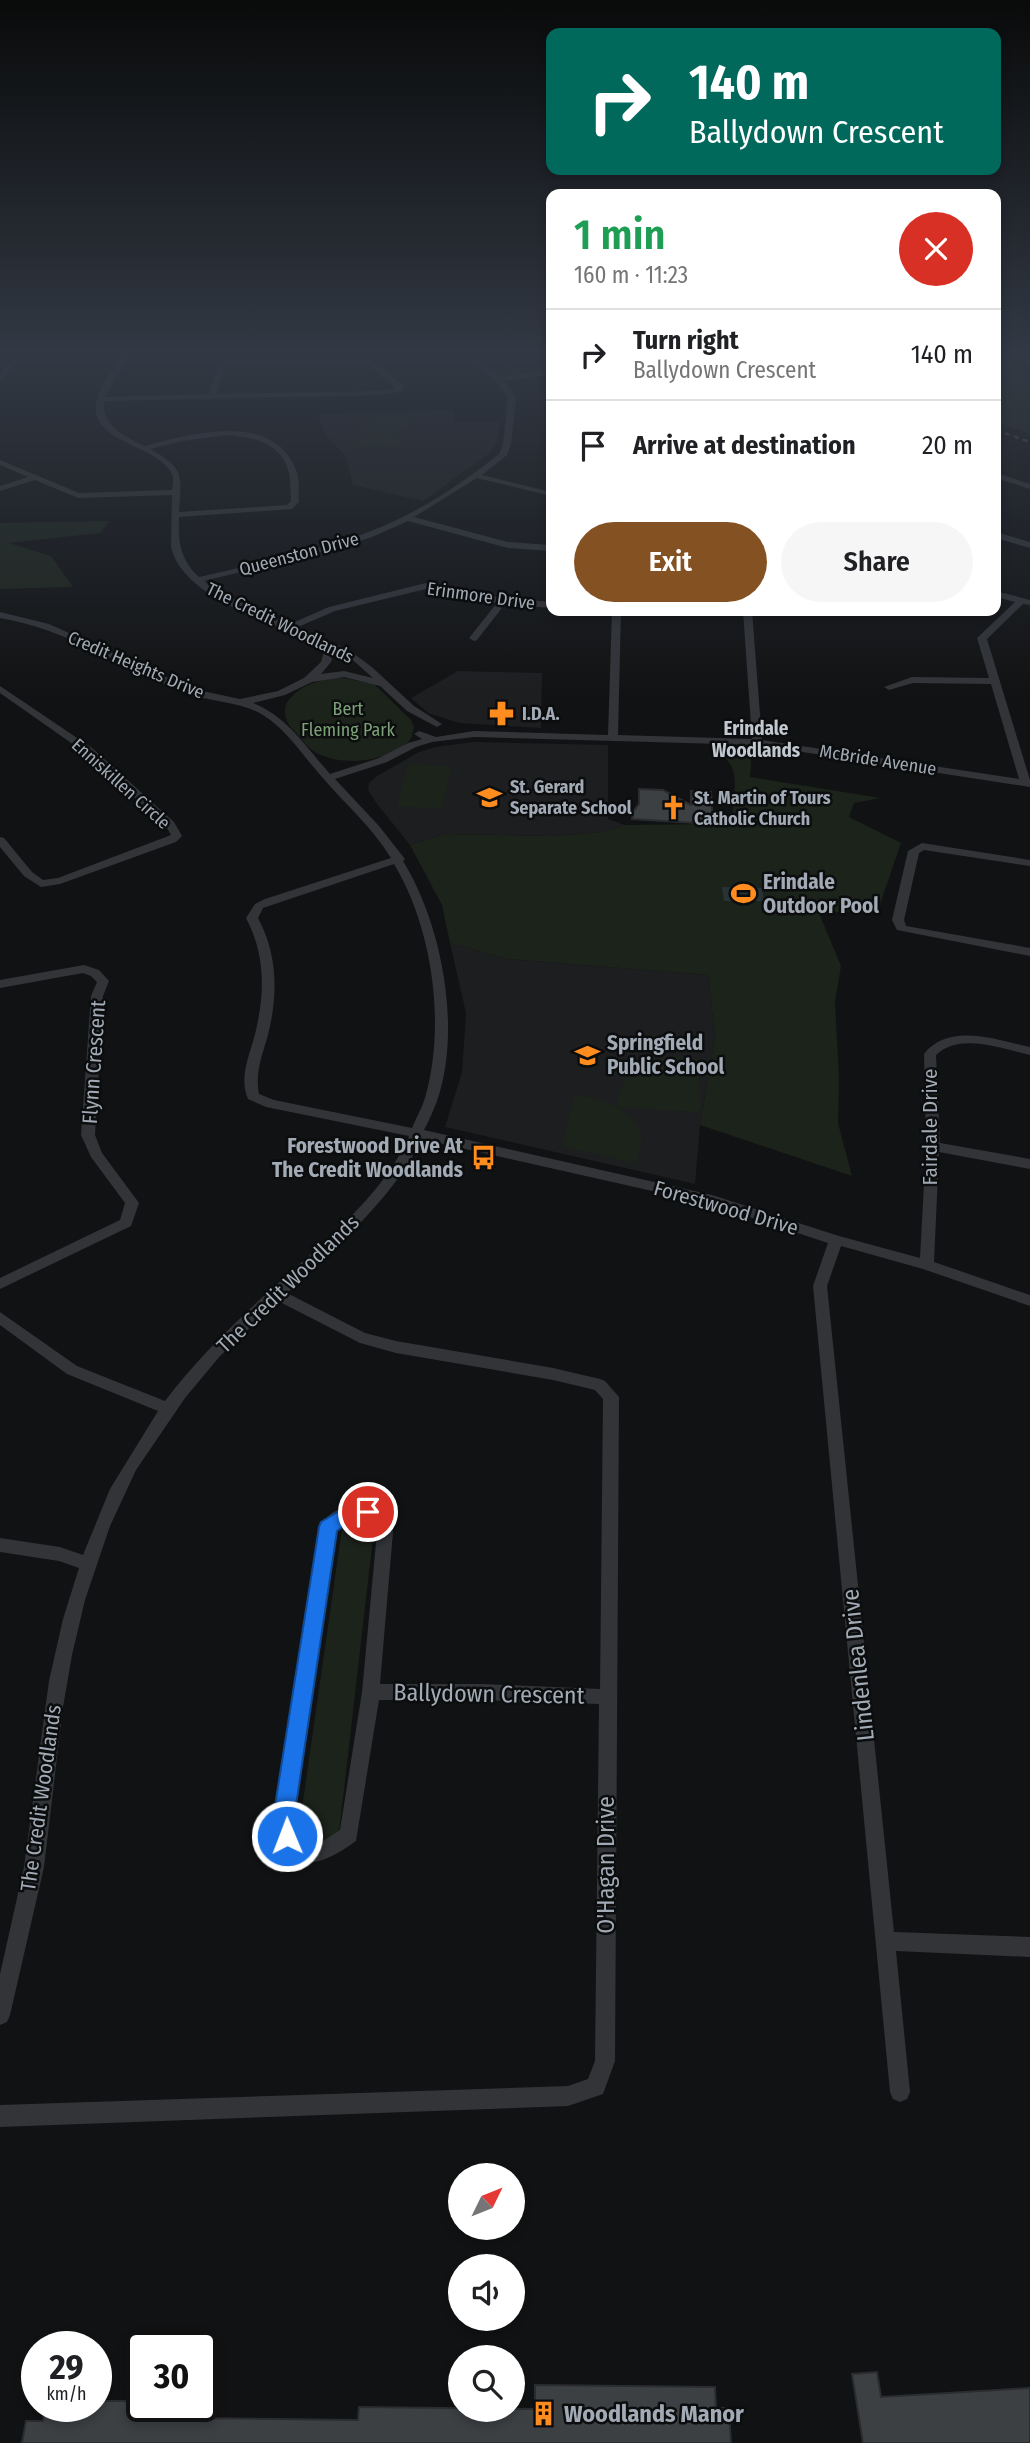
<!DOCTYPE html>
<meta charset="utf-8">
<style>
:root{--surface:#fff;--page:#f6f6f6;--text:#202124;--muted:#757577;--line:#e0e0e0;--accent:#845122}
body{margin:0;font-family:"Fira Sans Condensed",sans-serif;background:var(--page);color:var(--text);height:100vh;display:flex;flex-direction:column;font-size:26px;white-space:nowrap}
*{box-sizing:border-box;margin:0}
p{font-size:23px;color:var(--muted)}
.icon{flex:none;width:38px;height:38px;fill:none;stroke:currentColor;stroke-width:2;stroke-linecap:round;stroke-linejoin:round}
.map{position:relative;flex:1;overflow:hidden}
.side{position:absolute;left:546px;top:189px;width:455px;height:427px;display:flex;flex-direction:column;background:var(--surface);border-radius:14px;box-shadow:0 4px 10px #0003}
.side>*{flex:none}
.banner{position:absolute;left:546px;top:28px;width:455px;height:147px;border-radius:14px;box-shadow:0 4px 10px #0003;background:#00695c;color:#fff;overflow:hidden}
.needle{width:46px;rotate:47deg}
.fabs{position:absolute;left:448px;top:2163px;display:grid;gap:14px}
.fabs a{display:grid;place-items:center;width:77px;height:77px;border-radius:50%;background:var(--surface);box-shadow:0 4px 10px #0003;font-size:35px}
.speed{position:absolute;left:21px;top:2331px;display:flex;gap:14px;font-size:35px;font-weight:700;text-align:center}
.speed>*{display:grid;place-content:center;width:91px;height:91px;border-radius:50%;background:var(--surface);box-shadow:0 4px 10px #0003;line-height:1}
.speed small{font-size:18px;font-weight:400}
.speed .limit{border:4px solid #111;border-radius:10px;background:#fff;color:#111}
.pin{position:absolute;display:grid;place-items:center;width:60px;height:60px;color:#fff;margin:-30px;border:4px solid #fff;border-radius:50%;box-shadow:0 2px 7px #0007}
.me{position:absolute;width:77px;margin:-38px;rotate:359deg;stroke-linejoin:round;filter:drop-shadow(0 0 5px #0008)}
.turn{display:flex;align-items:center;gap:24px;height:147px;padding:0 28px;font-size:32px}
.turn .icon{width:91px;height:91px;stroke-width:2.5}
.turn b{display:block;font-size:49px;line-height:60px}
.round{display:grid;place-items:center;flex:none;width:74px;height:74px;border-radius:37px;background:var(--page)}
.head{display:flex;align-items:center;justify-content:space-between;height:119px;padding:0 28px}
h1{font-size:42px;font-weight:600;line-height:52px;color:#1e9e55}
.button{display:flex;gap:14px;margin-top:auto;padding:14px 28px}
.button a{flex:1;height:80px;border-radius:42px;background:var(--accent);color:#fff;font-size:28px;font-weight:600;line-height:80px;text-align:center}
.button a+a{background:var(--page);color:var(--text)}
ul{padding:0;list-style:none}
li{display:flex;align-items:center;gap:21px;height:91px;padding:0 28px;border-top:2px solid var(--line)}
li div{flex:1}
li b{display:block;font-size:26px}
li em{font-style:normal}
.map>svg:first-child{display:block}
.built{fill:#1d1e20}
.green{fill:#1c231b}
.water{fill:#273337}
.building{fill:#3d4043;stroke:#2b2c2f;stroke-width:2}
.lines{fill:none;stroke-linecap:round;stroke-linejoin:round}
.minor{fill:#323438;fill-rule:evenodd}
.rail{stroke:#474b4f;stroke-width:2.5;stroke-dasharray:5 4.5;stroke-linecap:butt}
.route{fill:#1a73e8;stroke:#114b97;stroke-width:2}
.labels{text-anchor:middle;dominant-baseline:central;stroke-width:5;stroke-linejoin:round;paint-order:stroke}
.far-street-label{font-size:18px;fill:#a2abb5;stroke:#0c0d0e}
.far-park-label{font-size:18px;fill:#7ca177;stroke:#0c0d0e}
.far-poi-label{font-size:18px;font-weight:bold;fill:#a2abb5;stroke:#0c0d0e;text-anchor:start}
.far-neighbourhood-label{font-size:19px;font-weight:bold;fill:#c3c9d1;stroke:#0c0d0e}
.poi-label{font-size:21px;font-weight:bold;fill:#a2abb5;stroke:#0c0d0e;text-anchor:start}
.street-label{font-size:21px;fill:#a2abb5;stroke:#0c0d0e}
.near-street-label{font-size:24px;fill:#a2abb5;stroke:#0c0d0e}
.near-poi-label{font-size:24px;font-weight:bold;fill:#a2abb5;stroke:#0c0d0e;text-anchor:start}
</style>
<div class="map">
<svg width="1030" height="2443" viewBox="0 0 1030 2443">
<rect width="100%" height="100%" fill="#111213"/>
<g class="built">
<polygon points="454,410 454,422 500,422 497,441 490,453 423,501 353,485 346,457 326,435 317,414"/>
<polygon points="458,671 542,673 541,728 459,723 428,713 411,698"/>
<polygon points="473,742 608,745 608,819 625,825 603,832 553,836 445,834 410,845 377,804 368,790 369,783 377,776 419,752 436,747"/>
<polygon points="450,943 508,959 708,975 715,1037 700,1125 695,1184 445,1127 462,1072 466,1013"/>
</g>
<g class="green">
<polygon points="996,352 1030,370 1030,434 996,422"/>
<polygon points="407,417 412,420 397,437 398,446 361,447 361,439 390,437 368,434 359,429 358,420"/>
<polygon points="110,521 100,533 9,543 51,556 73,587 0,589 0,523"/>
<path d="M339 677 374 684 411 720 414 727 411 739C389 762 343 768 315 752 307 747 302 739 296 733 287 724 283 717 286 704 299 684 317 681 339 677Z"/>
<path d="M710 747 752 749 750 777 881 798 854 803 849 817 901 843 878 910 819 913 841 966 835 1001 839 1078 838 1123 852 1176 700 1125 715 1037 708 975 508 959 450 943 442 905 410 845 445 834 553 836 603 832 625 825 717 824 733 811C735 780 741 764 710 747Z"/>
<polygon points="408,764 452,766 442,809 397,806"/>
<path d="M674 1056 698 1058 701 1110 696 1112 618 1107C639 1124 649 1136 635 1163L562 1146 575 1095 597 1099 617 1107C622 1070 640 1064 674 1056Z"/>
<polygon points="361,1519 369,1522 374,1529 339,1833 316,1847 304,1843 299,1829 342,1529 348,1521"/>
</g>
<polygon class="water" points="722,887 762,888 764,901 724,901"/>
<g class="building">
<polygon points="639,789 663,790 691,805 691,791 711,792 713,824 632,819 633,812 639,804"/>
<polygon points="877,2372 881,2397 1030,2388 1030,2443 863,2443 852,2374"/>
<polygon points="535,2385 715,2387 716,2408 729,2408 731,2443 22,2443 26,2421 43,2421 45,2406 96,2406 96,2401 142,2401 142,2406 190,2406 188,2418 358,2420 359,2407 535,2409"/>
</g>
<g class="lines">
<g class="minor">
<polygon points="17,352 24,352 0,383 0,376"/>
<path d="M124 352H131L105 397 209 394 218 365 233 359 368 358 404 386 403 391 381 395 104 401C102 427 124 435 144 446 191 434 273 410 296 470 300 479 298 492 299 502L292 509 179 517C178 541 180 560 199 577 255 564 312 553 366 533 415 515 460 485 499 454L503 444 508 397 496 381 459 352H466L500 377 551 370V374L504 381 516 397 511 444 507 455 482 475 551 492V496L477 478 414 517 508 542 551 545V551L508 548 408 521 372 537 330 550 204 581 231 598 290 624 329 607 426 583 503 598 551 602V608L505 604 477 640 474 641 469 638 497 603 426 589 335 611 298 627 349 650 373 668 414 706 442 724 437 727 407 711 380 686 344 677 312 682 285 695 253 703C287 716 307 748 330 774L379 758 408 743 422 739 414 734 419 731 436 737 474 731 608 735 612 611H621L618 735 752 739 743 611H752L762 740 1019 779 991 684 913 683 889 690 884 687 912 677 989 678 977 638 1015 602 996 597V591L1030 600V605L1023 604 987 639 1030 780V787L757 745 474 737 432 742 416 747 387 762 335 779 379 826 405 859 403 861C442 924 462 1029 437 1101 433 1111 429 1121 424 1130L712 1195 839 1236 920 1258 926 1146 924 1054C949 1022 996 1040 1030 1047V1055C1002 1049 960 1032 936 1055L940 1143 1030 1159V1169L939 1152 934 1262 1030 1295V1306L923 1269 841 1246 827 1286 894 1932 1030 1937V1957L896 1951 910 2092 907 2099 900 2102 893 2099 890 2092 813 1286 828 1243 710 1204 421 1139C398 1194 331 1252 287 1293L365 1333 396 1341 553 1368 600 1379 605 1381 619 1397 615 2061 603 2094 568 2106 0 2127V2105L568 2086 588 2079 595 2061 599 1704 482 1700H379L356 1841C311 1874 285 1871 276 1812L320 1527C332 1505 358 1500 379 1510 381 1511 387 1514 388 1516 392 1520 392 1527 393 1532L380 1684H482L600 1689 603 1399 595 1390 553 1380 396 1353 360 1343 278 1301 220 1356 185 1398 136 1470 110 1526 85 1600 72 1655 63 1707 44 1867 10 2015 7 2022 0 2025V1974L24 1867 49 1681 63 1619 79 1568 59 1561 0 1552V1538L60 1547 83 1555 110 1489 158 1411 67 1374 0 1325V1312L77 1366 165 1401C195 1361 230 1327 267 1293 316 1249 383 1197 409 1136L266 1107 248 1099C238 1076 251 1053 256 1030 265 991 265 954 246 918L255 904 265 899 391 858C372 827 345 804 322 777 303 756 287 730 263 715 241 701 212 703 187 693 124 669 68 629 0 618V612L49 624 193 689 240 699 278 691 304 678 321 662 324 652 318 642C275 624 183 599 171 547L172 495 78 498 35 480 0 491V486L28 477 0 465V460L79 493 172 490C173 485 174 478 172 474 159 444 85 443 97 399 101 382 115 367 124 352ZM366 362 396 388 381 391 216 394 225 366 234 363ZM227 435C253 437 282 443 289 473 291 482 290 492 291 501L287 505 179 512C181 476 186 469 150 449L183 441ZM331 648 355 662 373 678 344 671 321 674 331 662 334 652ZM394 864C433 929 446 1025 425 1098 422 1108 416 1118 412 1128L274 1100 259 1094C255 1072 262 1056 268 1035 278 995 278 955 258 918L263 908ZM356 1517 375 1523 377 1532 362 1692 340 1830 320 1843 308 1845 300 1836 294 1812 336 1530 346 1521Z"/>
<polygon points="1008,352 1017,352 1030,358 1030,363"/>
<polygon points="996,473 1030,484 1030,489 996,478"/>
<polygon points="996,532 1030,542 1030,548 996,538"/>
<polygon points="0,686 92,748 174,822 182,836 176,842 60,884 41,887 24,876 0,847 0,837 4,838 32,872 43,880 58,878 171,835 166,826 84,752 0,693"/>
<polygon points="922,843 1030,860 1030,866 924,850 919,853 904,920 906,926 1030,948 1030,956 897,930 892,920 908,851"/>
<polygon points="84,965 99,970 109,981 103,996 95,1135 102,1153 139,1203 131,1226 0,1289 0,1278 120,1220 125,1203 91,1157 81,1135 91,996 97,982 91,976 83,973 0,988 0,980"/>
</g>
<polyline class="rail" points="996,430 1030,442"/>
</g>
<linearGradient id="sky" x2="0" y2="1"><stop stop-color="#090a0a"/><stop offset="0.51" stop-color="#323944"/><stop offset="1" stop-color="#323944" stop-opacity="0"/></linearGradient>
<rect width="1030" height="694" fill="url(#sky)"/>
<polygon class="route" points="351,1504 374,1507 377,1512 374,1517 354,1519 337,1531 295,1812 298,1836 295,1843 287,1846 279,1843 274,1812 319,1527 321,1522"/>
<defs>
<symbol id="pharmacy-bare" viewBox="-9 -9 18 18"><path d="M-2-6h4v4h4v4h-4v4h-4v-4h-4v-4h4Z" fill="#fe8c1f" stroke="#0c0d0e" stroke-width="2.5" paint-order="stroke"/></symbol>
<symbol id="school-bare" viewBox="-9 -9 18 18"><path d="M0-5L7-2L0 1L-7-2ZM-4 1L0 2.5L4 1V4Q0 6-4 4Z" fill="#fe8c1f" stroke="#0c0d0e" stroke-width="2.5" paint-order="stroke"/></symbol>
<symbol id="church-bare" viewBox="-9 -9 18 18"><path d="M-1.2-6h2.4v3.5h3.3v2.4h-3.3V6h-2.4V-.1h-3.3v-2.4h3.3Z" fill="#fe8c1f" stroke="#0c0d0e" stroke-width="2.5" paint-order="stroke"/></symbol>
<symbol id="stadium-bare" viewBox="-9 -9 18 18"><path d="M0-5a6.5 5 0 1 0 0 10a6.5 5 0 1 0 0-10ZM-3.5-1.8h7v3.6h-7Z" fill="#fe8c1f" stroke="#0c0d0e" stroke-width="2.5" paint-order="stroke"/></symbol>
<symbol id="bus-bare" viewBox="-9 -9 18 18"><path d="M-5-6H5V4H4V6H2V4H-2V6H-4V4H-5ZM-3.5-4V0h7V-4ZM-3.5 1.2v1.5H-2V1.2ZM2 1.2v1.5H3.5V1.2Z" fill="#fe8c1f" stroke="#0c0d0e" stroke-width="2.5" paint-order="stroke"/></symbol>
<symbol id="building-bare" viewBox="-9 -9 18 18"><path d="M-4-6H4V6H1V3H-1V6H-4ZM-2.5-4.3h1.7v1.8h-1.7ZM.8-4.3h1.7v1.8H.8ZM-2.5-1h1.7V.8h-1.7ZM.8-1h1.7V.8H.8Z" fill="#fe8c1f" stroke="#0c0d0e" stroke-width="2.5" paint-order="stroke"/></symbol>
</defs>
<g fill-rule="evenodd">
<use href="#pharmacy-bare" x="484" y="696" width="35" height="35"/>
<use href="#school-bare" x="472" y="780" width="35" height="35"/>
<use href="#church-bare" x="656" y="790" width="35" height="35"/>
<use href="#stadium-bare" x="726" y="876" width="35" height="35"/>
<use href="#school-bare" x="570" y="1038" width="35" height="35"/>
<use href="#bus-bare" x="466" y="1140" width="35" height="35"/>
<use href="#building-bare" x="526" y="2396" width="35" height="35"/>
</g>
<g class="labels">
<g class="far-street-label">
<text transform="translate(299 554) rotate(-15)">Queenston Drive</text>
<text transform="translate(481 596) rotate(8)">Erinmore Drive</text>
<text transform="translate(280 623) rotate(26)">The Credit Woodlands</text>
<text transform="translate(136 665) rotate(23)">Credit Heights Drive</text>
<text transform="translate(878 760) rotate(9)">McBride Avenue</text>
<text transform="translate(121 784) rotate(42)">Enniskillen Circle</text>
</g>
<g class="far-park-label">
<text x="348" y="709">Bert<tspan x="348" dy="21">Fleming Park</tspan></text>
</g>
<g class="far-poi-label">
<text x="522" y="714">I.D.A.</text>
<text x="510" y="787">St. Gerard<tspan x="510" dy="21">Separate School</tspan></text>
<text x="694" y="798">St. Martin of Tours<tspan x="694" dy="21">Catholic Church</tspan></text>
</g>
<g class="far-neighbourhood-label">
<text x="756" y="728">Erindale<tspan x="756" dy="22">Woodlands</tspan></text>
</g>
<g class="poi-label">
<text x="763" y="882">Erindale<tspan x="763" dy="24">Outdoor Pool</tspan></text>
<text x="607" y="1043">Springfield<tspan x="607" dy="24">Public School</tspan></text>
<text x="463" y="1146" text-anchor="end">Forestwood Drive At<tspan x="463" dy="24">The Credit Woodlands</tspan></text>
</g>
<g class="street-label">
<text transform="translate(94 1062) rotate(-86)">Flynn Crescent</text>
<text transform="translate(930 1127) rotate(-90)">Fairdale Drive</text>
<text transform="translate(726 1208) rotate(16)">Forestwood Drive</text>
<text transform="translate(288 1284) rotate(-44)">The Credit Woodlands</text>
<text transform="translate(41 1798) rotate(-82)">The Credit Woodlands</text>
</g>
<g class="near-street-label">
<text transform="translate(858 1665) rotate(-96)">Lindenlea Drive</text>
<text transform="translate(489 1694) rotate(1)">Ballydown Crescent</text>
<text transform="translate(606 1865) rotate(-90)">O'Hagan Drive</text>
</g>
<g class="near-poi-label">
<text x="564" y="2414">Woodlands Manor</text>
</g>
</g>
</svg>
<div class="fabs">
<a><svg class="needle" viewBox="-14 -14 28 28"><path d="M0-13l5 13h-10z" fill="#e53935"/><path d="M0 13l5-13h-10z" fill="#757577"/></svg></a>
<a><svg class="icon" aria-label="sound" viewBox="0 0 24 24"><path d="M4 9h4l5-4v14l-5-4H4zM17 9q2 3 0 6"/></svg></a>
<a><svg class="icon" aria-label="search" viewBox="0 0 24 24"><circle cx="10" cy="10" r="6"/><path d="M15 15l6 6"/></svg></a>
</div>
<div class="speed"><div>29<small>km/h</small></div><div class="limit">30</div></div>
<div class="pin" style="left:368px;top:1512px;background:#d93025"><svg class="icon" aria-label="arrive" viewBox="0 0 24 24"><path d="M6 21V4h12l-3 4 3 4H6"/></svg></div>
<svg class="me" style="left:287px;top:1836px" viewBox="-20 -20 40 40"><circle r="17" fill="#1a73e8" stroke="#fff" stroke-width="3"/><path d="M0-11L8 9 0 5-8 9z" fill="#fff"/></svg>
<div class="banner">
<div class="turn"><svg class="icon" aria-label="right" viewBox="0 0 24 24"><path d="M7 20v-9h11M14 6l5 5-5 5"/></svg><div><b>140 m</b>Ballydown Crescent</div></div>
</div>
<section class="side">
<div class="head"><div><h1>1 min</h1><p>160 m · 11:23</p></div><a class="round" style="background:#d93025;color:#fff"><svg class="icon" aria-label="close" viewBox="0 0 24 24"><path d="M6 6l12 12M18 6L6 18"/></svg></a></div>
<ul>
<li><svg class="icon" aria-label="right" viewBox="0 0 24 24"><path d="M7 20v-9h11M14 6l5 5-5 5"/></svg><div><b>Turn right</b><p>Ballydown Crescent</p></div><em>140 m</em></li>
<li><svg class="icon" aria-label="arrive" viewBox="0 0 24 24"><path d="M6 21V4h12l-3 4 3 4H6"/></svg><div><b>Arrive at destination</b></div><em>20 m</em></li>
</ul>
<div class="button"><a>Exit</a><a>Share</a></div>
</section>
</div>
